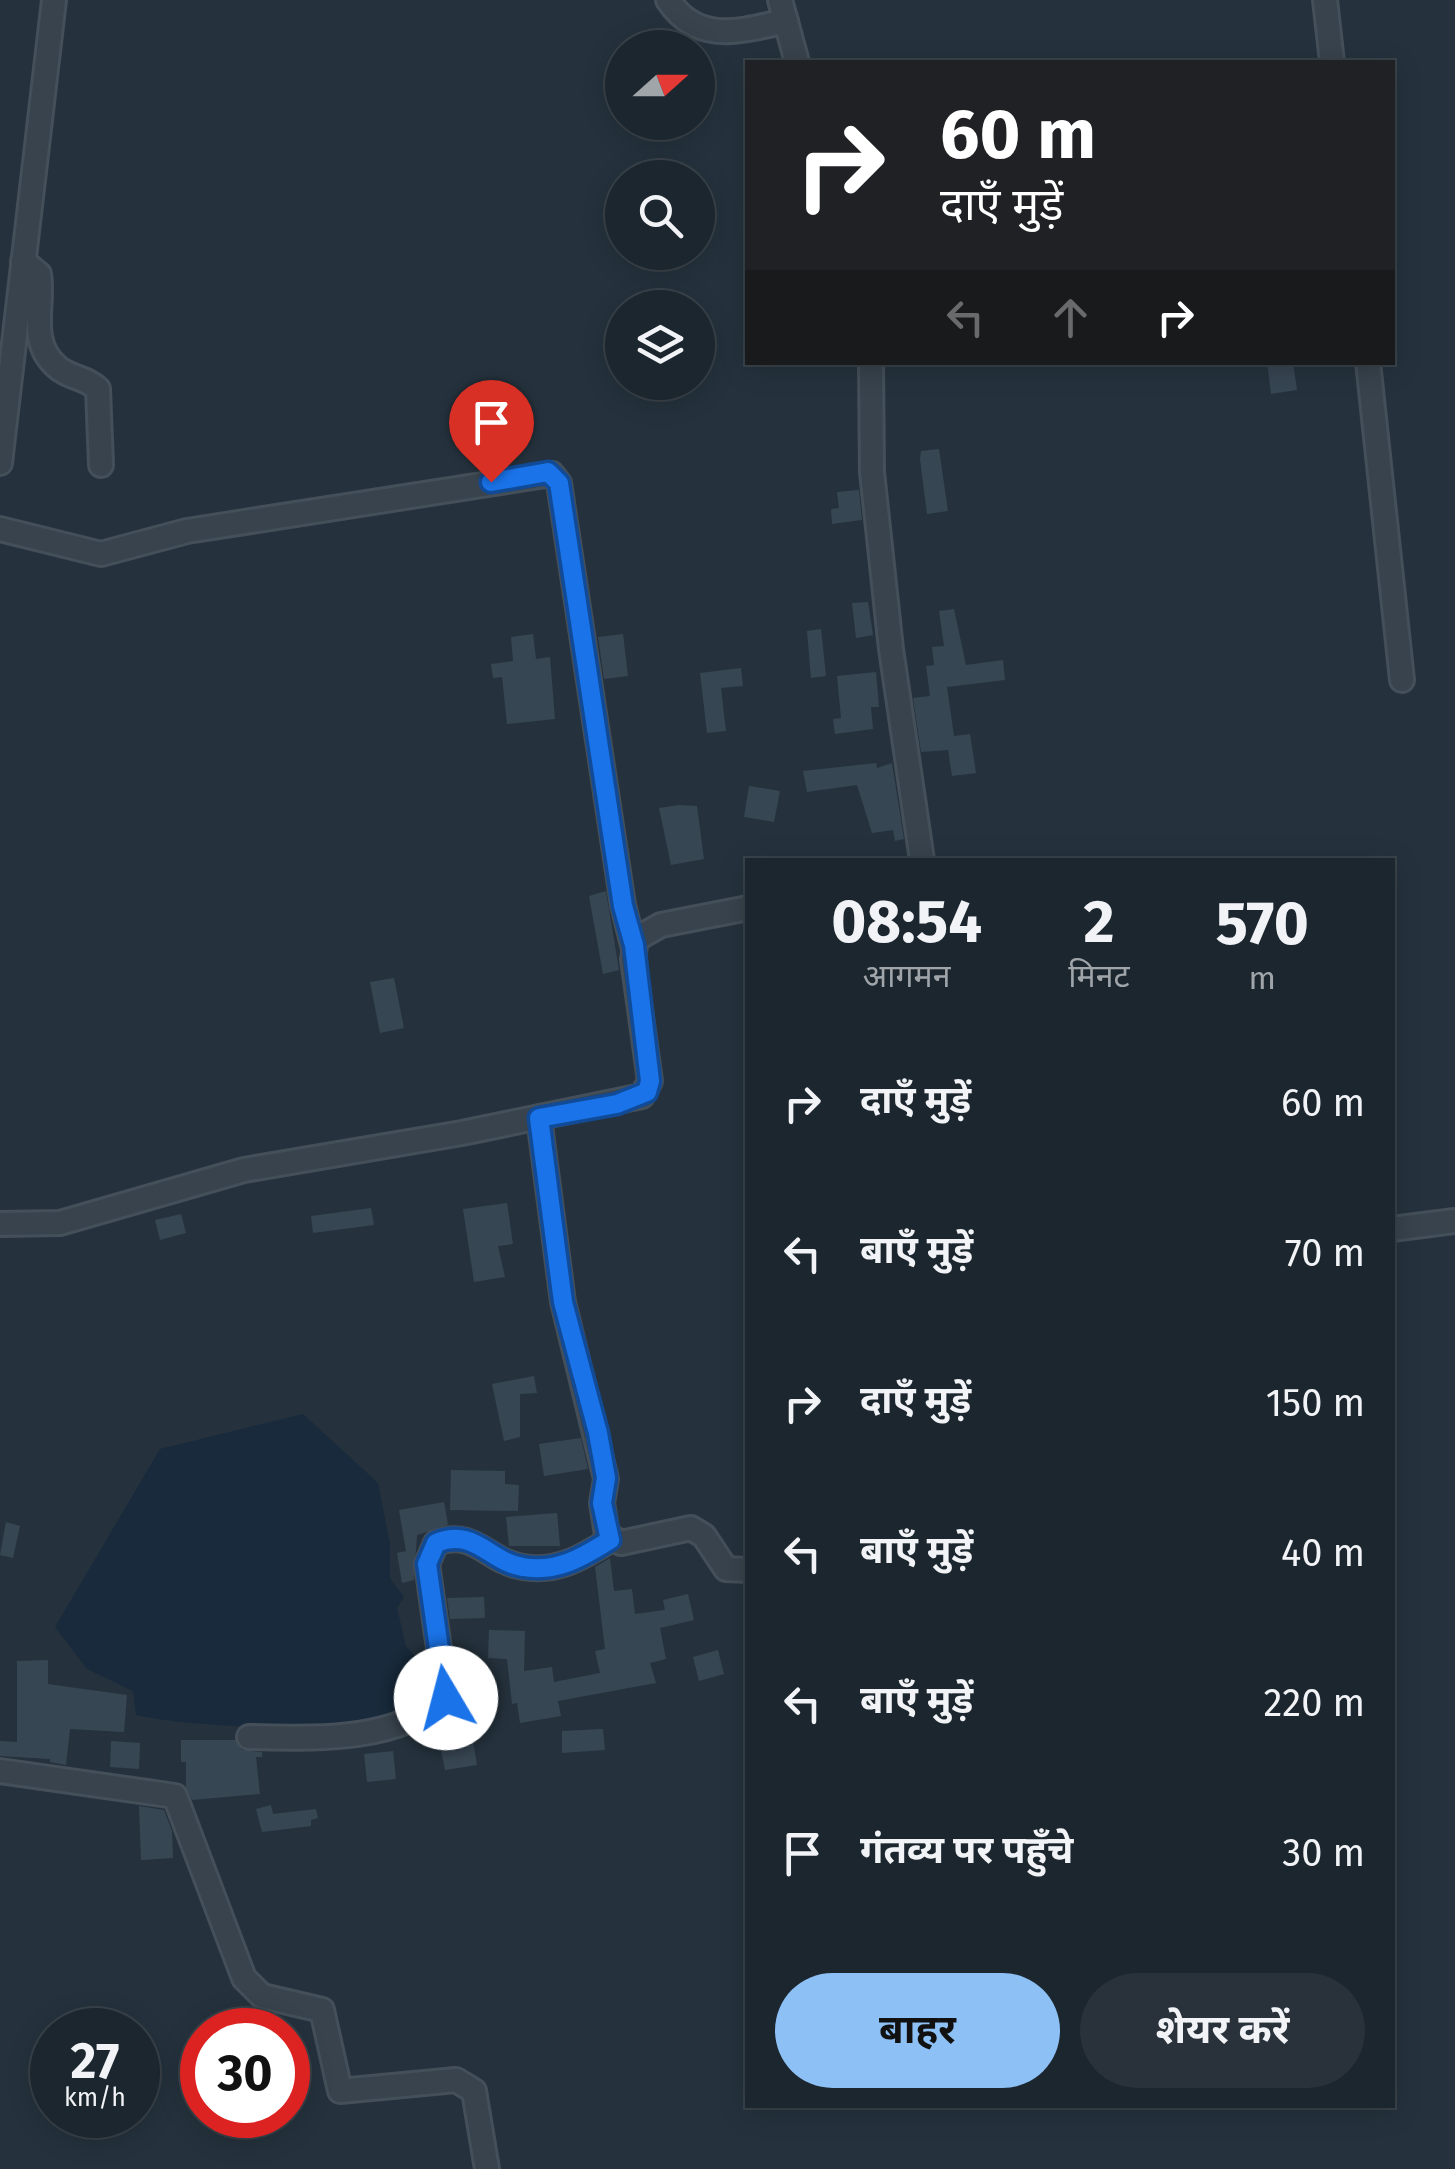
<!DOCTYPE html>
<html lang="hi">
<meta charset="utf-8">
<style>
:root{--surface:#1c262e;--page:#29323a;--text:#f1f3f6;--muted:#a0a5aa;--line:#3a434a;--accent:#8dc0f5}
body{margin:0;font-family:"Fira Sans","Noto Sans Devanagari",sans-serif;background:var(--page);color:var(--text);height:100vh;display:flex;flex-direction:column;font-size:38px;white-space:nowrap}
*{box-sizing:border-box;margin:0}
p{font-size:32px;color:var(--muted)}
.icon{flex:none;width:55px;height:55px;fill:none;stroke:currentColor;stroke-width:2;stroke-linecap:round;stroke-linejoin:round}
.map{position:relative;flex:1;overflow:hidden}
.drawer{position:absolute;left:745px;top:858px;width:650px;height:1250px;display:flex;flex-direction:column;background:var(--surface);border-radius:0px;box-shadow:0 5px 25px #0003,0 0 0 2px var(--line)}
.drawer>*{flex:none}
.banner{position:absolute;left:745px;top:60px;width:650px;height:305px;border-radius:0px;box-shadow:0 5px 25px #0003,0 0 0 2px var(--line);background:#202124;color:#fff;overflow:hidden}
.needle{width:65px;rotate:69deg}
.fabs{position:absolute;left:605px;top:30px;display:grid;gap:20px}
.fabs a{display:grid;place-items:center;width:110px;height:110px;border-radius:50%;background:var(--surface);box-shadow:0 5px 25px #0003,0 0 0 2px var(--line);font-size:50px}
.speed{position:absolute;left:30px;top:2008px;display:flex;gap:20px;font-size:50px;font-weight:700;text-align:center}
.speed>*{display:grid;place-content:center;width:130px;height:130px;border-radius:50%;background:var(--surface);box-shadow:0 5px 25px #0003,0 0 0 2px var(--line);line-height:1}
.speed small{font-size:25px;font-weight:400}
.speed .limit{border:15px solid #d22;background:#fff;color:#111}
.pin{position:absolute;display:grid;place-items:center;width:85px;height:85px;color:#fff;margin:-102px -42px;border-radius:50% 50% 50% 0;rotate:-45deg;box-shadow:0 0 10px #0007}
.pin .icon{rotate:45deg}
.me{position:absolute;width:110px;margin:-55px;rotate:352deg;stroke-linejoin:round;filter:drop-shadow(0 0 8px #0008)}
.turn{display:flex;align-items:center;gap:35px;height:210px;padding:0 30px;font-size:45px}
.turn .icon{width:130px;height:130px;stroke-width:2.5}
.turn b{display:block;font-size:70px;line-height:85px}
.lanes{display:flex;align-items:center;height:95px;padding:0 30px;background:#0003;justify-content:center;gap:50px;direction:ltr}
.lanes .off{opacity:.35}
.eta{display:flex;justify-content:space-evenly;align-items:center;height:170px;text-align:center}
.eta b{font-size:60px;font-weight:700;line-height:70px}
.action{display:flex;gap:20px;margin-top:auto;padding:20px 30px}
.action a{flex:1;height:115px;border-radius:60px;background:var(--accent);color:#111;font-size:40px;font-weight:700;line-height:115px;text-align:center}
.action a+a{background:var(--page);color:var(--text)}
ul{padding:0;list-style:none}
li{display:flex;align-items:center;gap:30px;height:150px;padding:0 30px}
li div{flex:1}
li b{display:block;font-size:38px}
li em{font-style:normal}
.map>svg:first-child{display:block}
.water{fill:#182a3b}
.building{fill:#374653}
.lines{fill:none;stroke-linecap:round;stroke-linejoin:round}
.minor-casing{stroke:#444f59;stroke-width:28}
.minor{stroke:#38434d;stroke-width:22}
.route-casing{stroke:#114b97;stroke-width:25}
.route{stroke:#1a73e8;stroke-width:18}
</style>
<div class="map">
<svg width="1455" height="2169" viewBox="0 0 1455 2169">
<rect width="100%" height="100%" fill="#25323d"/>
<path class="water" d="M303 1414 378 1483 390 1544V1578L404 1597 397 1608 406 1646 418 1660C412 1676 408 1698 395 1709 359 1738 182 1726 136 1715L133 1691 87 1669 55 1627 160 1449Z"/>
<g class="building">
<polygon points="1267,362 1293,362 1297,390 1271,394"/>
<polygon points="939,449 948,511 927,514 920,459 921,451"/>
<polygon points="859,490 862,520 832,524 831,509 839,508 837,492"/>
<polygon points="868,602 873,635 856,638 852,603"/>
<polygon points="954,609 966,665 1003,660 1005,680 947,687 954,736 970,734 976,773 952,776 948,750 921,752 913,698 930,696 926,666 934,665 932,647 944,646 939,611"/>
<polygon points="821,629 826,676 811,678 807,631"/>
<polygon points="533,634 536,659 550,657 555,719 507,724 502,677 493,678 491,664 513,661 511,637"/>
<polygon points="623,634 628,676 604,679 598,637"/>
<polygon points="741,668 743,686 721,688 726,731 707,733 700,673"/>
<polygon points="876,672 879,707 871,707 873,729 835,734 833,719 841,718 837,676"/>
<polygon points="876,763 877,768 892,763 904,839 895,841 893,830 872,833 857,785 807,792 803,771"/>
<polygon points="749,786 780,791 774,822 744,817"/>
<polygon points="679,805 697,806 704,859 671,865 659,808"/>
<polygon points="606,891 619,970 603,974 589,896"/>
<polygon points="394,978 404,1028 380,1033 370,982"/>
<polygon points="507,1203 513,1244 498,1246 505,1277 474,1282 463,1209"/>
<polygon points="371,1208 374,1225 313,1233 311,1216"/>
<polygon points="181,1214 186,1233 160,1240 155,1220"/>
<polygon points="534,1376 537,1393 520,1394 520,1437 504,1441 492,1384"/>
<polygon points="581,1438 588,1469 544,1476 539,1444"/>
<polygon points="451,1470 505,1471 505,1484 519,1485 518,1511 450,1510"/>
<polygon points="444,1502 448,1525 417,1535 414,1580 402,1583 397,1553 406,1551 399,1510"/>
<polygon points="557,1513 560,1546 509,1546 506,1517"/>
<polygon points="6,1522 20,1526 13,1558 0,1555"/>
<polygon points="610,1558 614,1591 632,1589 635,1614 665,1610 663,1600 688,1594 694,1620 660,1628 666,1659 650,1663 656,1683 558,1701 561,1716 520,1723 517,1703 512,1704 507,1659 488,1658 489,1630 525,1631 524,1671 552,1667 554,1682 600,1673 595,1651 605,1649 595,1567"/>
<polygon points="484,1597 485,1618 450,1619 447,1598"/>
<polygon points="718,1650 724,1674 699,1681 693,1657"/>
<polygon points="48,1660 48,1684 127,1695 124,1732 70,1729 66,1765 50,1762 50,1759 0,1756 0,1741 17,1742 17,1661"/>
<polygon points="484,1693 490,1724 471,1728 477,1765 445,1770 440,1745 456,1743 450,1713 461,1697"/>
<polygon points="603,1729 605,1750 562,1753 562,1731"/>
<polygon points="181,1740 235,1740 242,1750 262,1752 262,1757 256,1757 260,1794 192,1800 186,1787 186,1762 181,1762"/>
<polygon points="111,1741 140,1743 139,1769 110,1767"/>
<polygon points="393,1751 396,1779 367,1782 364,1754"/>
<polygon points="271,1805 273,1814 316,1809 318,1818 311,1820 311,1826 262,1832 256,1809"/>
<polygon points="139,1806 164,1810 172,1831 173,1858 141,1860"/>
</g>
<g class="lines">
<defs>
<g id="minor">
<path d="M668 0C698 45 741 31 786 21"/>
<polyline points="780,0 797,62"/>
<polyline points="1325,0 1332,62"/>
<path d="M23 261 39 274C44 305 28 341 56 366 68 378 86 377 98 389L101 465"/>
<polyline points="871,362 872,472 891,649 922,860"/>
<polyline points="1368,362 1402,680"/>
<polyline points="0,463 54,0"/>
<polyline points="0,529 101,554 187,531 552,474 559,483 623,905 633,945"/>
<polyline points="539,1118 563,1302 606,1479 602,1503 607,1535 621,1543 691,1528 704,1536 726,1569 748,1570"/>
<polyline points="0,1224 60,1223 244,1170 462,1133 642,1096 650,1081 633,959 636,939 661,925 748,908"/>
<polyline points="1392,1229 1455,1221"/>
<path d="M249 1737C314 1738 393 1743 446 1698L427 1564 436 1543C475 1528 488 1562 523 1567 557 1573 583 1557 610 1540"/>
<polyline points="0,1771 175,1796 244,1978 262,1996 322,2010 340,2091 456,2080 474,2091 487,2169"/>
</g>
</defs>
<use href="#minor" class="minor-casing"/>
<use href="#minor" class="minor"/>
</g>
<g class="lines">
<defs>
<path id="route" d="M446 1698 427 1564 436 1543C475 1527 489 1562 523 1567 557 1573 583 1557 610 1540L602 1503 606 1478 598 1433 563 1302 539 1118 617 1104 647 1092 650 1081 634 945 623 906 559 483 548 472 491 482"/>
</defs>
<use href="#route" class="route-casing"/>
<use href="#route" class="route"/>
</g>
</svg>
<div class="fabs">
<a><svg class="needle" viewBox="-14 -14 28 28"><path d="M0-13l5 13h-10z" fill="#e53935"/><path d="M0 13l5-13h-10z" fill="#a0a5aa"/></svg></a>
<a><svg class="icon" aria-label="search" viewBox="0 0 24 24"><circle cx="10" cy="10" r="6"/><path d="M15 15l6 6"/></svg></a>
<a><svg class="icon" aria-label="layers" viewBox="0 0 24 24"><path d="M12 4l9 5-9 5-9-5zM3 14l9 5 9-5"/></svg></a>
</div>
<div class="speed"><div>27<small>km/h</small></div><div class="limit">30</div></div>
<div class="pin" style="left:491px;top:482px;background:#d93025"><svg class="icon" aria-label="arrive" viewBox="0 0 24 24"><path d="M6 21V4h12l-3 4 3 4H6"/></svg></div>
<svg class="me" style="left:446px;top:1698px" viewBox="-20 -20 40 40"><circle r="19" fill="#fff"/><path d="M0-13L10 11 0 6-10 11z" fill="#1a73e8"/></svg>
<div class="banner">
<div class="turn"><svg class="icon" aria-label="right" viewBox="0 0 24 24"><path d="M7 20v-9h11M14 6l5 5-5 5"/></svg><div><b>60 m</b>दाएँ मुड़ें</div></div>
<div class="lanes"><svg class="icon off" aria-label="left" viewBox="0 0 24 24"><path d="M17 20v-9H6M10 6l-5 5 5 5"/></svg><svg class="icon off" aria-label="ahead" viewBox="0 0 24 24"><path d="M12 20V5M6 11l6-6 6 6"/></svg><svg class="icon" aria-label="right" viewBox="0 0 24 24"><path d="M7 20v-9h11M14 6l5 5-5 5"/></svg></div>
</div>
<section class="drawer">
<div class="eta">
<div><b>08:54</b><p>आगमन</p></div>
<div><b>2</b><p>मिनट</p></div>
<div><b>570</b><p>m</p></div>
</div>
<ul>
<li><svg class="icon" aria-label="right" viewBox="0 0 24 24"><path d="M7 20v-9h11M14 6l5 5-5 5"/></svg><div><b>दाएँ मुड़ें</b></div><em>60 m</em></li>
<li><svg class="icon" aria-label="left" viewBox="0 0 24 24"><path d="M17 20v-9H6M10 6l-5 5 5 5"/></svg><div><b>बाएँ मुड़ें</b></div><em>70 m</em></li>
<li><svg class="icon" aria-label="right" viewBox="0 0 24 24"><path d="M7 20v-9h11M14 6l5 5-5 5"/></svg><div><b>दाएँ मुड़ें</b></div><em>150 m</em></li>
<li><svg class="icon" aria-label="left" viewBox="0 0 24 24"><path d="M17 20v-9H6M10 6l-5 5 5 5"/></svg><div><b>बाएँ मुड़ें</b></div><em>40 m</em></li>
<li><svg class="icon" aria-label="left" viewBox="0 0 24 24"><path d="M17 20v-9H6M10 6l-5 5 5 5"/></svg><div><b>बाएँ मुड़ें</b></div><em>220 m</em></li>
<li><svg class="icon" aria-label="arrive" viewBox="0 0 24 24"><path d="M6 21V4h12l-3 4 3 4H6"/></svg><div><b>गंतव्य पर पहुँचे</b></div><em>30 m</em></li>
</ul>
<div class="action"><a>बाहर</a><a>शेयर करें</a></div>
</section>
</div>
